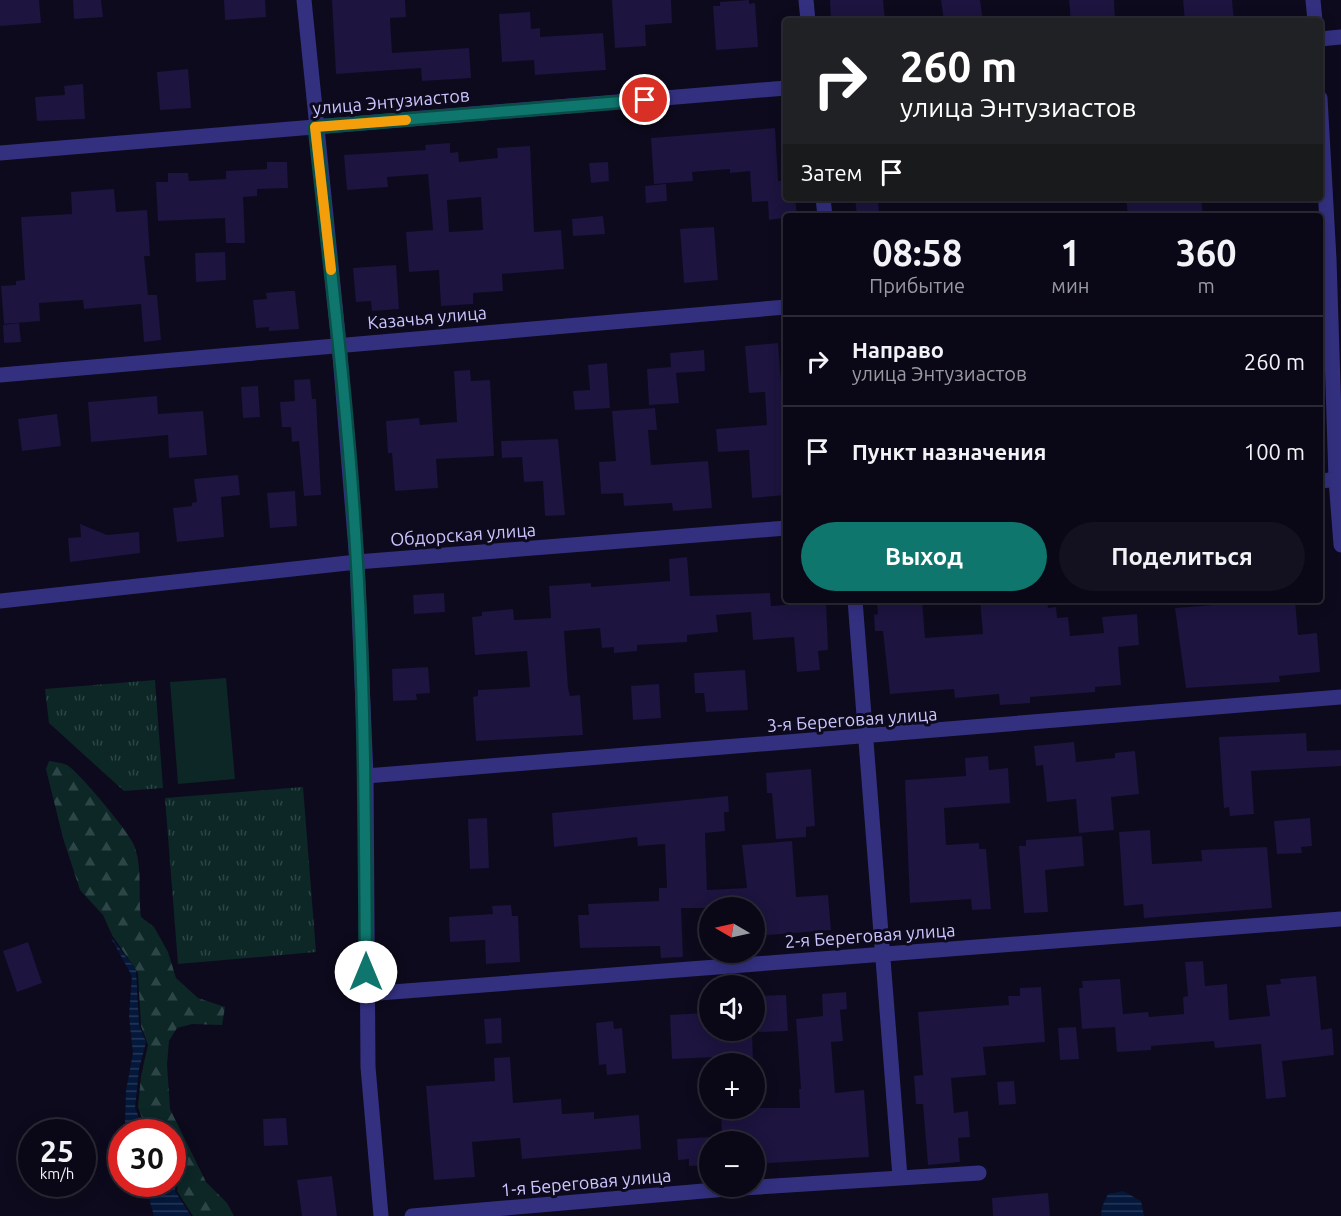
<!DOCTYPE html>
<html lang="ru">
<meta charset="utf-8">
<style>
:root{--surface:#0a0816;--page:#13111f;--text:#f1f3f6;--muted:#999aa1;--line:#2a2935;--accent:#0f766e}
body{margin:0;font-family:Ubuntu,sans-serif;background:var(--page);color:var(--text);height:100vh;display:flex;flex-direction:column;font-size:22px;white-space:nowrap}
*{box-sizing:border-box;margin:0}
p{font-size:20px;color:var(--muted)}
.icon{flex:none;width:33px;height:33px;fill:none;stroke:currentColor;stroke-width:2;stroke-linecap:round;stroke-linejoin:round}
.map{position:relative;flex:1;overflow:hidden}
.panel{position:absolute;left:783px;top:213px;width:540px;height:390px;display:flex;flex-direction:column;background:var(--surface);border-radius:6px;box-shadow:0 3px 15px #0003,0 0 0 2px var(--line)}
.panel>*{flex:none}
.top-card{position:absolute;left:783px;top:18px;width:540px;height:183px;border-radius:6px;box-shadow:0 3px 15px #0003,0 0 0 2px var(--line);background:#202124;color:#fff;overflow:hidden}
.needle{width:39px;rotate:279deg}
.buttons{position:absolute;left:699px;top:897px;display:grid;gap:12px}
.buttons a{display:grid;place-items:center;width:66px;height:66px;border-radius:50%;background:var(--surface);box-shadow:0 3px 15px #0003,0 0 0 2px var(--line);font-size:30px}
.speed{position:absolute;left:18px;top:1119px;display:flex;gap:12px;font-size:30px;font-weight:700;text-align:center}
.speed>*{display:grid;place-content:center;width:78px;height:78px;border-radius:50%;background:var(--surface);box-shadow:0 3px 15px #0003,0 0 0 2px var(--line);line-height:1}
.speed small{font-size:15px;font-weight:400}
.speed .limit{border:9px solid #d22;background:#fff;color:#111}
.pin{position:absolute;display:grid;place-items:center;width:51px;height:51px;color:#fff;margin:-26px;border:3px solid #fff;border-radius:50%;box-shadow:0 2px 6px #0007}
.me{position:absolute;width:66px;margin:-33px;rotate:0deg;stroke-linejoin:round;filter:drop-shadow(0 0 4px #0008)}
.turn{display:flex;align-items:center;gap:21px;height:126px;padding:0 18px;font-size:27px}
.turn .icon{width:78px;height:78px;stroke-width:2.5}
.turn b{display:block;font-size:42px;line-height:51px}
.then{display:flex;align-items:center;height:57px;padding:0 18px;background:#0003;gap:12px;font-size:22px}
.eta{display:flex;justify-content:space-evenly;align-items:center;height:102px;text-align:center}
.eta b{font-size:36px;font-weight:700;line-height:42px}
.action{display:flex;gap:12px;margin-top:auto;padding:12px 18px}
.action a{flex:1;height:69px;border-radius:36px;background:var(--accent);color:#fff;font-size:24px;font-weight:700;line-height:69px;text-align:center}
.action a+a{background:var(--page);color:var(--text)}
ul{padding:0;list-style:none}
li{display:flex;align-items:center;gap:18px;height:90px;padding:0 18px;border-top:2px solid var(--line)}
li div{flex:1}
li b{display:block;font-size:22px}
li em{font-style:normal}
.map>svg:first-child{display:block}
.forest{fill:url(#forest-firs)}
.park{fill:url(#park-tufts)}
.garden{fill:#0c2726}
.water{fill:url(#water-rules)}
.building{fill:#1d143f;fill-rule:evenodd}
.lines{fill:none;stroke-linecap:round;stroke-linejoin:round}
.minor{stroke:#333080;stroke-width:15}
.tertiary{stroke:#333080;stroke-width:15}
.route-casing{stroke:#0a4d48;stroke-width:15}
.route{stroke:#0f766e;stroke-width:10}
.slow{stroke:#f59e0b;stroke-width:10}
.labels{text-anchor:middle;dominant-baseline:central;stroke-width:6;stroke-linejoin:round;paint-order:stroke}
.street-label{font-size:18px;fill:#ccc6ff;stroke:#0d0a1d}
</style>
<div class="map">
<svg width="1341" height="1216" viewBox="0 0 1341 1216">
<defs>
<pattern id="forest-firs" width="22" height="20" patternUnits="userSpaceOnUse" patternTransform="scale(1.5)"><rect width="22" height="20" fill="#0c2726"/><path d="M5 1l3.5 6h-7zM16 11l3.5 6h-7z" fill="#2e4547"/></pattern>
<pattern id="park-tufts" width="24" height="20" patternUnits="userSpaceOnUse" patternTransform="scale(1.5)"><rect width="24" height="20" fill="#0c2726"/><path d="M3 7l-1-3M5 7V3M7 7l1-3M15 17l-1-3M17 17v-4M19 17l1-3" fill="none" stroke="#2e4547"/></pattern>
<pattern id="water-rules" width="6" height="5" patternUnits="userSpaceOnUse" patternTransform="scale(1.5)"><rect width="6" height="5" fill="#04183b"/><path d="M0 2.5h6" fill="none" stroke="#273858"/></pattern>
</defs>
<rect width="100%" height="100%" fill="#0d0a1d"/>
<path class="forest" d="M49 761C54 762 62 763 67 765 79 772 127 830 133 843 143 865 138 893 141 917L154 927 168 952 176 978 198 998 225 1007 222 1025 192 1024 177 1028 169 1041 167 1064 170 1109 206 1182 227 1203 234 1216H193L177 1191 178 1177 173 1165 172 1132H147L138 1107 141 1076 148 1045 141 1026 138 973 112 935 103 915 80 890 63 838 46 769Z"/>
<g class="park">
<polygon points="155,680 163,788 124,791 49,723 45,689"/>
<polygon points="303,787 316,952 178,964 165,798"/>
</g>
<polygon class="garden" points="226,678 235,779 178,784 170,682"/>
<g class="water">
<polygon points="110,936 136,970 139,1025 146,1042 139,1069 135,1108 145,1132 128,1132 125,1122 126,1091 133,1053 129,1016 132,976"/>
<polygon points="173,1170 176,1174 175,1191 191,1216 154,1216 145,1184 172,1184"/>
<polygon points="1123,1191 1141,1201 1144,1216 1101,1216 1102,1207 1108,1194"/>
</g>
<g class="building">
<polygon points="0,0 39,0 41,23 0,26"/>
<polygon points="73,0 101,0 103,17 74,19"/>
<polygon points="224,0 265,0 266,17 225,20"/>
<polygon points="332,0 405,0 406,17 390,18 392,53 469,48 471,78 422,81 421,68 336,74"/>
<polygon points="612,0 671,0 672,23 645,25 646,46 615,48"/>
<polygon points="749,0 749,4 755,3 758,47 716,50 713,6 720,6 720,2"/>
<polygon points="830,0 883,0 885,21 831,21"/>
<polygon points="941,0 980,0 983,21 944,21"/>
<polygon points="1069,0 1114,0 1115,21 1071,21"/>
<polygon points="1183,0 1232,0 1234,21 1185,21"/>
<polygon points="530,12 531,29 540,28 540,37 603,33 606,70 535,75 534,60 502,62 499,14"/>
<polygon points="188,69 191,108 160,110 157,72"/>
<polygon points="83,84 85,119 37,121 35,97 65,95 64,86"/>
<polygon points="775,128 778,181 786,181 786,198 795,198 797,216 769,220 768,201 752,202 750,171 730,173 730,169 692,172 693,181 654,184 651,138"/>
<path d="M450 143V153L458 152 459 162 498 158 497 148 530 146 534 232 561 230 564 269 502 274 503 291 473 293V304L441 306 439 270 409 272 406 232 433 230 428 174 387 177 388 187 347 190 344 155 426 150 425 145ZM481 197 483 230 449 232 447 200Z"/>
<polygon points="267,162 287,162 288,188 257,189 257,196 243,197 245,243 226,243 225,218 158,221 156,182 168,182 168,173 188,173 189,181 226,179 226,171 267,169"/>
<polygon points="608,162 609,181 591,183 589,163"/>
<polygon points="666,184 667,201 646,203 645,186"/>
<polygon points="114,189 116,212 147,210 150,256 144,256 148,295 157,295 161,340 144,342 141,304 84,309 83,300 39,303 40,321 4,324 1,286 16,285 16,281 25,280 21,217 72,214 71,192"/>
<polygon points="855,198 878,198 879,216 857,216"/>
<polygon points="1126,198 1201,198 1203,216 1128,216"/>
<polygon points="603,216 605,234 573,236 572,219"/>
<polygon points="714,227 718,280 684,283 680,229"/>
<polygon points="225,252 226,280 196,282 195,253"/>
<polygon points="396,265 399,309 372,311 371,301 356,302 353,268"/>
<polygon points="288,291 295,291 299,329 269,331 269,327 256,328 253,300 267,299 266,293"/>
<polygon points="19,323 21,342 4,343 3,325"/>
<polygon points="778,343 784,422 786,422 786,495 752,498 749,450 718,452 716,429 767,425 765,392 749,393 745,346"/>
<polygon points="704,350 705,371 676,373 679,403 649,405 647,369 671,367 670,353"/>
<polygon points="607,363 610,408 575,410 573,391 590,390 588,365"/>
<polygon points="470,370 471,381 490,380 494,456 436,459 438,488 395,491 392,453 388,453 386,421 419,418 420,425 457,422 454,371"/>
<polygon points="310,379 312,399 316,399 321,495 304,496 299,441 292,442 291,427 282,427 280,402 295,401 294,380"/>
<polygon points="258,386 260,417 243,418 241,387"/>
<polygon points="157,396 158,414 203,411 207,455 169,458 168,435 91,442 88,402"/>
<polygon points="655,408 657,430 648,430 651,465 708,461 712,508 673,511 672,503 624,506 623,493 601,494 599,462 616,461 612,411"/>
<polygon points="57,414 61,446 22,451 18,419"/>
<polygon points="558,439 565,515 545,516 543,481 524,482 522,457 502,458 501,441"/>
<polygon points="238,475 240,495 221,497 224,537 177,542 173,508 192,506 192,503 197,502 194,479"/>
<polygon points="295,491 297,526 270,528 267,493"/>
<polygon points="80,524 107,535 139,532 140,553 70,562 68,538 81,537"/>
<polygon points="687,557 690,596 770,593 771,606 826,602 828,650 818,651 820,670 797,672 794,637 753,640 751,612 716,615 718,632 687,635 687,642 637,645 637,651 614,653 614,647 602,648 600,628 564,631 568,688 570,696 580,695 583,735 476,741 473,697 478,696 478,690 530,687 527,651 475,655 472,617 482,616 482,612 513,609 514,620 551,618 549,586 591,583 591,587 670,581 669,559"/>
<polygon points="444,593 445,612 414,614 413,595"/>
<polygon points="889,600 922,600 925,638 983,634 980,600 1047,600 1048,608 1056,607 1057,618 1068,617 1070,636 1104,633 1102,617 1137,614 1139,645 1118,647 1121,685 1095,687 1095,692 1030,697 1030,703 1000,705 999,694 955,698 954,689 890,694 883,631 875,631 874,615 878,614 877,605 889,604"/>
<polygon points="1227,600 1249,600 1249,603 1295,600 1298,635 1317,633 1320,672 1279,676 1280,682 1186,688 1175,608 1227,604"/>
<polygon points="428,667 430,693 416,694 417,700 393,701 392,669"/>
<polygon points="745,670 748,710 706,712 704,693 695,693 694,673"/>
<polygon points="659,684 661,718 633,720 631,686"/>
<polygon points="1306,733 1307,751 1341,750 1341,766 1251,771 1254,814 1230,816 1229,807 1224,808 1219,737"/>
<polygon points="1074,742 1076,762 1115,758 1115,753 1135,751 1139,794 1111,797 1114,830 1079,833 1076,799 1047,802 1043,765 1036,766 1034,746"/>
<polygon points="988,756 989,770 1008,768 1010,803 944,808 946,845 979,843 979,849 986,849 991,909 972,910 971,899 910,903 905,780 966,776 965,758"/>
<polygon points="811,769 815,826 806,827 806,837 776,839 772,793 767,793 766,773"/>
<polygon points="728,796 729,812 724,812 725,831 705,833 707,890 747,888 742,845 792,841 796,897 828,895 831,930 754,936 754,908 681,908 683,957 661,958 660,946 580,948 578,915 589,915 588,904 659,901 659,888 667,888 665,844 638,846 637,837 554,847 552,813"/>
<polygon points="487,818 489,868 470,869 468,819"/>
<polygon points="1310,818 1312,846 1301,847 1302,853 1277,854 1274,821"/>
<polygon points="1150,830 1152,864 1202,861 1201,850 1267,847 1272,908 1144,918 1143,904 1124,906 1119,832"/>
<polygon points="1082,836 1084,866 1045,870 1048,912 1024,913 1019,846 1026,846 1026,840"/>
<polygon points="511,905 512,916 518,916 520,962 486,964 485,940 450,942 449,917 493,914 492,906"/>
<polygon points="28,942 42,983 17,992 3,951"/>
<polygon points="1203,961 1205,986 1227,984 1229,1020 1270,1016 1266,985 1281,984 1280,979 1316,976 1321,1030 1332,1028 1334,1055 1282,1061 1286,1097 1266,1099 1261,1044 1215,1048 1214,1041 1151,1046 1151,1050 1117,1052 1115,1027 1082,1029 1079,988 1083,988 1082,981 1120,979 1123,1014 1148,1012 1149,1017 1184,1014 1183,997 1188,996 1185,962"/>
<polygon points="1041,987 1045,1042 983,1047 986,1075 951,1078 954,1113 968,1111 970,1137 958,1138 960,1162 928,1165 923,1104 916,1104 914,1076 923,1075 918,1012 1009,1005 1008,996 1020,996 1020,988"/>
<polygon points="846,992 847,1009 840,1010 843,1041 831,1042 835,1093 864,1090 869,1157 754,1164 754,1142 722,1142 721,1108 800,1108 799,1089 801,1089 796,1019 823,1016 822,994"/>
<polygon points="786,995 788,1031 759,1032 757,996"/>
<polygon points="705,1013 706,1030 752,1030 753,1064 716,1064 715,1057 672,1059 670,1015"/>
<polygon points="501,1018 502,1043 486,1044 484,1019"/>
<polygon points="613,1021 614,1029 622,1028 626,1073 607,1075 606,1064 599,1065 596,1023"/>
<polygon points="1076,1027 1079,1059 1060,1060 1058,1028"/>
<polygon points="510,1057 513,1103 561,1099 562,1114 594,1112 594,1119 639,1115 641,1149 522,1159 520,1138 472,1142 475,1177 434,1180 426,1086 495,1081 494,1058"/>
<polygon points="1014,1081 1016,1104 999,1105 997,1082"/>
<polygon points="286,1118 288,1145 264,1146 263,1119"/>
<polygon points="710,1137 710,1165 689,1166 689,1159 678,1160 677,1139"/>
<polygon points="332,1176 337,1216 302,1216 297,1180"/>
<polygon points="1048,1193 1050,1216 993,1216 992,1198"/>
</g>
<g class="lines">
<g class="minor">
<polyline points="304,0 339,344 357,562 366,776 368,1067 381,1216"/>
<polyline points="806,0 808,21"/>
<polyline points="1320,98 1329,259 1336,480 1341,545"/>
<polyline points="0,153 786,88"/>
<polyline points="823,198 825,216"/>
<polyline points="0,375 786,307"/>
<polyline points="855,600 900,1177"/>
<polyline points="366,776 1341,697"/>
<polyline points="366,994 1341,919"/>
<polyline points="412,1216 727,1189 979,1173"/>
</g>
<g class="tertiary">
<polyline points="1313,0 1315,21"/>
<polyline points="1320,39 1341,37"/>
<polyline points="1320,481 1341,479"/>
<polyline points="0,601 357,562 786,528"/>
</g>
</g>
<g class="lines">
<defs>
<path id="route" d="M366 972C365 836 365 700 357 564 349 418 331 272 315 127L645 100"/>
</defs>
<use href="#route" class="route-casing"/>
<use href="#route" class="route"/>
<polyline class="slow" points="331,270 315,127 406,120"/>
</g>
<g class="labels">
<g class="street-label">
<text transform="translate(391 101) rotate(-5)">улица Энтузиастов</text>
<text transform="translate(427 317) rotate(-5)">Казачья улица</text>
<text transform="translate(463 534) rotate(-4)">Обдорская улица</text>
<text transform="translate(852 719) rotate(-4)">3-я Береговая улица</text>
<text transform="translate(870 935) rotate(-4)">2-я Береговая улица</text>
<text transform="translate(586 1182) rotate(-5)">1-я Береговая улица</text>
</g>
</g>
</svg>
<div class="buttons">
<a><svg class="needle" viewBox="-14 -14 28 28"><path d="M0-13l5 13h-10z" fill="#e53935"/><path d="M0 13l5-13h-10z" fill="#999aa1"/></svg></a>
<a><svg class="icon" aria-label="sound" viewBox="0 0 24 24"><path d="M4 9h4l5-4v14l-5-4H4zM17 9q2 3 0 6"/></svg></a>
<a>+</a>
<a>−</a>
</div>
<div class="speed"><div>25<small>km/h</small></div><div class="limit">30</div></div>
<div class="pin" style="left:645px;top:100px;background:#d93025"><svg class="icon" aria-label="arrive" viewBox="0 0 24 24"><path d="M6 21V4h12l-3 4 3 4H6"/></svg></div>
<svg class="me" style="left:366px;top:972px" viewBox="-20 -20 40 40"><circle r="19" fill="#fff"/><path d="M0-13L10 11 0 6-10 11z" fill="#0f766e"/></svg>
<div class="top-card">
<div class="turn"><svg class="icon" aria-label="right" viewBox="0 0 24 24"><path d="M7 20v-9h11M14 6l5 5-5 5"/></svg><div><b>260 m</b>улица Энтузиастов</div></div>
<div class="then">Затем<svg class="icon" aria-label="arrive" viewBox="0 0 24 24"><path d="M6 21V4h12l-3 4 3 4H6"/></svg></div>
</div>
<section class="panel">
<div class="eta">
<div><b>08:58</b><p>Прибытие</p></div>
<div><b>1</b><p>мин</p></div>
<div><b>360</b><p>m</p></div>
</div>
<ul>
<li><svg class="icon" aria-label="right" viewBox="0 0 24 24"><path d="M7 20v-9h11M14 6l5 5-5 5"/></svg><div><b>Направо</b><p>улица Энтузиастов</p></div><em>260 m</em></li>
<li><svg class="icon" aria-label="arrive" viewBox="0 0 24 24"><path d="M6 21V4h12l-3 4 3 4H6"/></svg><div><b>Пункт назначения</b></div><em>100 m</em></li>
</ul>
<div class="action"><a>Выход</a><a>Поделиться</a></div>
</section>
</div>
